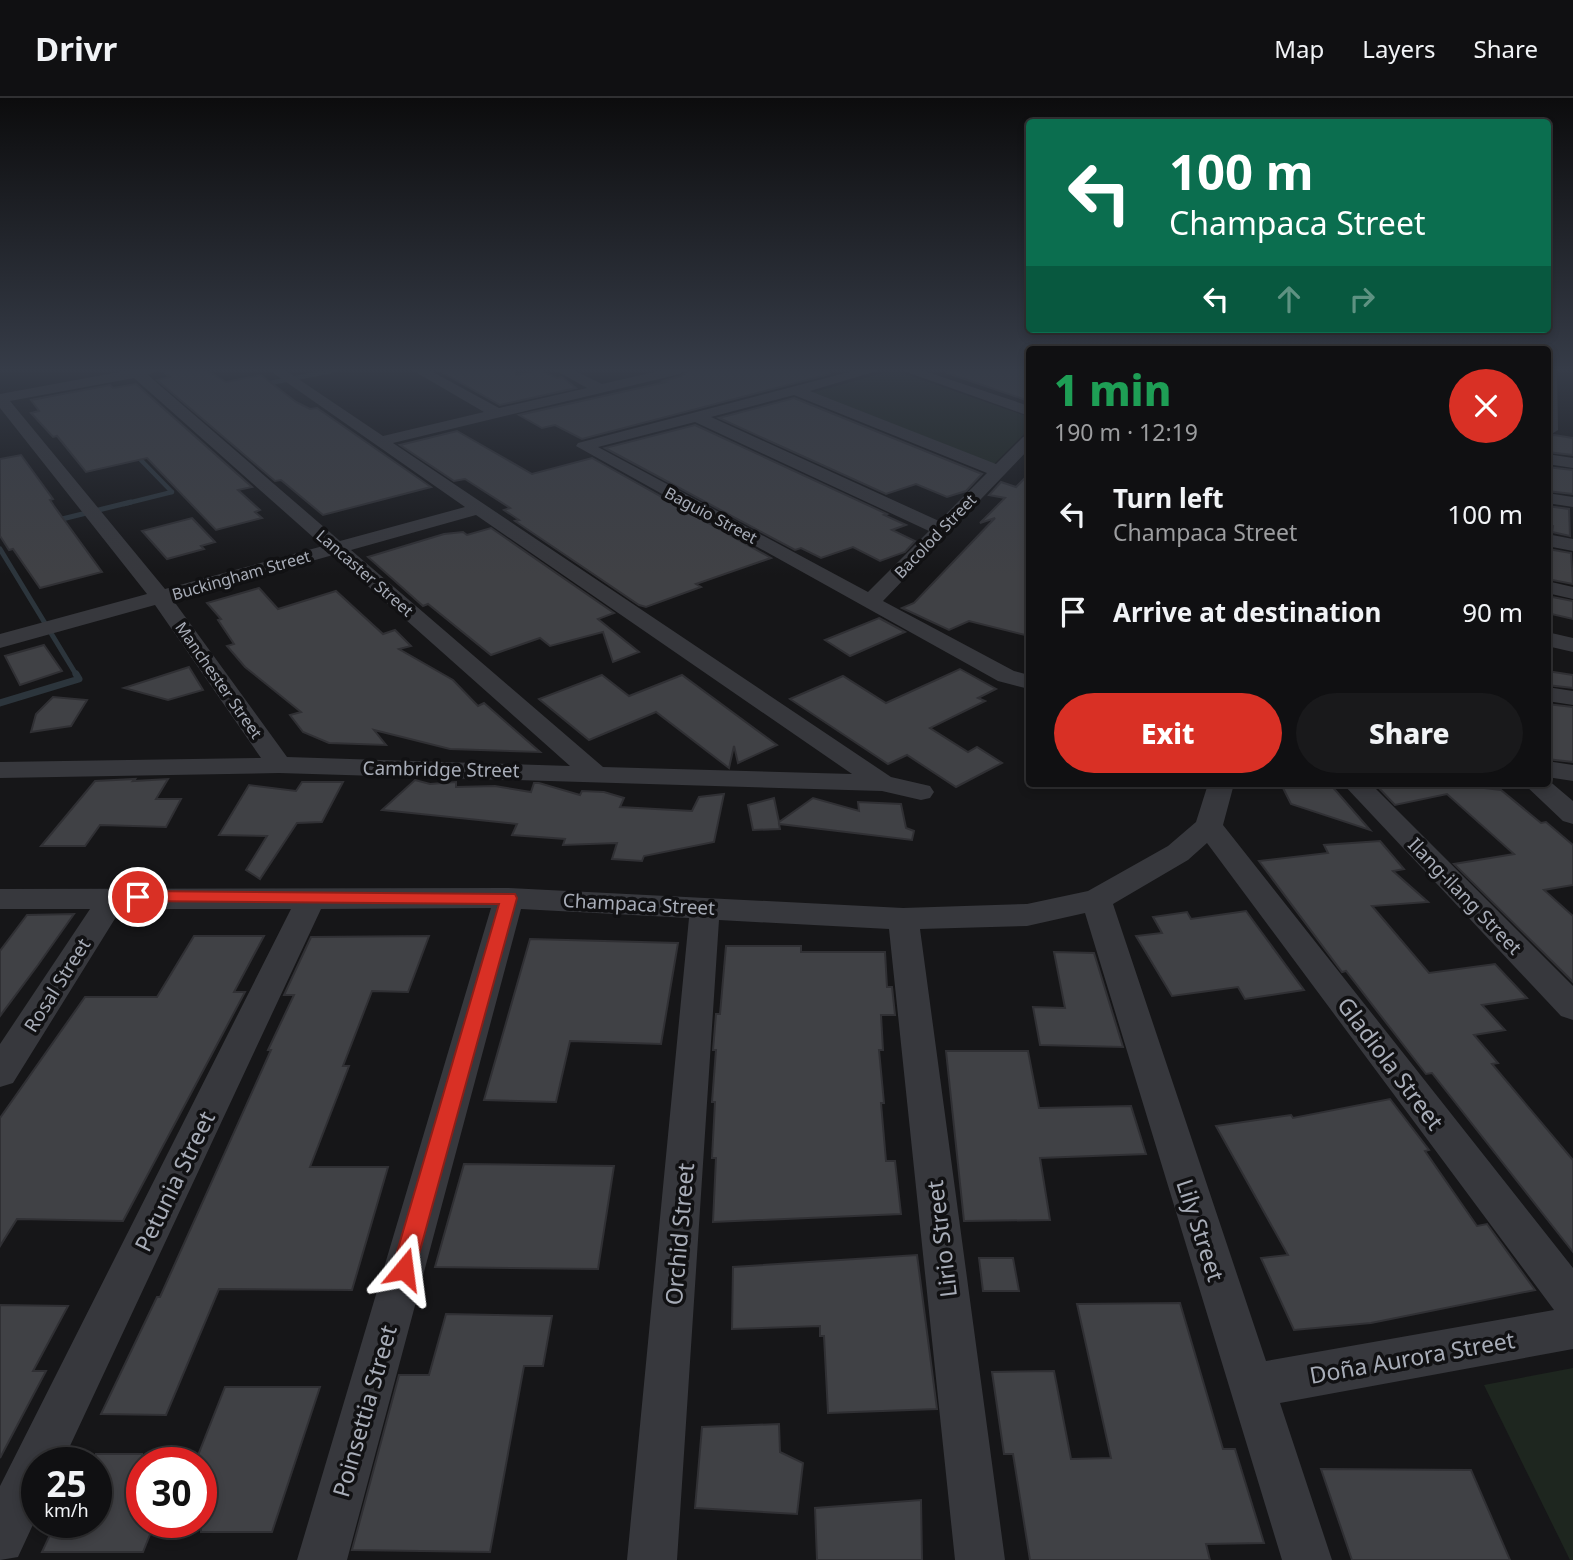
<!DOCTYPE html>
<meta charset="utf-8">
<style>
:root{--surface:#101012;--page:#19191b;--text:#f1f3f6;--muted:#9c9d9f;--line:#303032;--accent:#d93025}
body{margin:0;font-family:"Noto Sans",sans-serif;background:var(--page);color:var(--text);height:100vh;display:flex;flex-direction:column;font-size:26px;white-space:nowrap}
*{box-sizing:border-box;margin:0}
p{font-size:23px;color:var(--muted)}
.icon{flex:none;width:38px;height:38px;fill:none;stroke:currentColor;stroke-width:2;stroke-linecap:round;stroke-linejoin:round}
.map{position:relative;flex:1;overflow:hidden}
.side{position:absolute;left:1026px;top:248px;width:525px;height:441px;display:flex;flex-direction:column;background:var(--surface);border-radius:7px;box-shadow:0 4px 10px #0003,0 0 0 2px var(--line)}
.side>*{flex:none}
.banner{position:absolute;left:1026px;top:21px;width:525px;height:214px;border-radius:7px;box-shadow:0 4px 10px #0003,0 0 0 2px var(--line);background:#0b6e4f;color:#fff;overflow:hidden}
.speed{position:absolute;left:21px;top:1349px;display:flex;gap:14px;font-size:35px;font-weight:700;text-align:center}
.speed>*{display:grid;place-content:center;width:91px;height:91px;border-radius:50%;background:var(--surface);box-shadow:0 4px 10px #0003,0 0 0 2px var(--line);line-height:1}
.speed small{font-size:18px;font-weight:400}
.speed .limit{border:10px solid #d22;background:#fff;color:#111}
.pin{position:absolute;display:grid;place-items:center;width:60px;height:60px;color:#fff;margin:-30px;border:4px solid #fff;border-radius:50%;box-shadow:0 2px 7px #0007}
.me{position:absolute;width:77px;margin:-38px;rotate:16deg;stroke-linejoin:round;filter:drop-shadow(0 0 5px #0008)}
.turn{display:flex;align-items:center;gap:24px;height:147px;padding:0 28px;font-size:32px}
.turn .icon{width:91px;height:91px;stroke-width:2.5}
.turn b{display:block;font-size:49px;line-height:60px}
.lanes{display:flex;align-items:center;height:66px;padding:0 28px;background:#0003;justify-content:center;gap:35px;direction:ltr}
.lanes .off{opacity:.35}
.round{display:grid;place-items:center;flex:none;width:74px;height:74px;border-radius:37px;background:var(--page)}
.headline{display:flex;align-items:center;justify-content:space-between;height:119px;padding:0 28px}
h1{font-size:42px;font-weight:800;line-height:52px;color:#1e9e55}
.action{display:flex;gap:14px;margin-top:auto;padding:14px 28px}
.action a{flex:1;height:80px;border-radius:42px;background:var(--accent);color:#fff;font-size:28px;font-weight:800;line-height:80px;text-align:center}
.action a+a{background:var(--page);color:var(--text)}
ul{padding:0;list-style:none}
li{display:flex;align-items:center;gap:21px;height:98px;padding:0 28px}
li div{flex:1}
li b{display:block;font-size:26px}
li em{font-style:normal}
header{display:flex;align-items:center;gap:42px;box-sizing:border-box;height:98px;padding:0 35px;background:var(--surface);border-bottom:2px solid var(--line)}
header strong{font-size:33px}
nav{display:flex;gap:38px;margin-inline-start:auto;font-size:24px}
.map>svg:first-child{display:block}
.green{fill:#1e261f}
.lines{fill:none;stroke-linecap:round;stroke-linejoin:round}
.stream-far2{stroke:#2c353c;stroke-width:4.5}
.stream-far1{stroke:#2c353c;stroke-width:5}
.stream{stroke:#2c353c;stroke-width:7}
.building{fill:#404145;stroke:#303034;stroke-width:2}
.street{fill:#37383d;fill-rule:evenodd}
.route{fill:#d93025;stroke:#8d1f18;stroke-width:2}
.labels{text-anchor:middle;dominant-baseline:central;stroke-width:7;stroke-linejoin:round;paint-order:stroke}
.far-street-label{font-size:16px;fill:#a8adb8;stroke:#111113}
.street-label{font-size:19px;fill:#a8adb8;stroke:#111113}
.near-street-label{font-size:23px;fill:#a8adb8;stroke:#111113}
</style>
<header>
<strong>Drivr</strong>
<nav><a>Map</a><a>Layers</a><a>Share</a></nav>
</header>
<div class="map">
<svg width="1573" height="1462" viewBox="0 0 1573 1462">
<rect width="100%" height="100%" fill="#161618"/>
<g class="green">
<polygon points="894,272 1029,319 1029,331 993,367 811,295"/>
<polygon points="1573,1270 1573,1462 1570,1462 1484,1287"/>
</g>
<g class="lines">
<g class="stream-far2">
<polyline points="265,286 337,272"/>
<polyline points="136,357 172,394"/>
<polyline points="124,406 172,394"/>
</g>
<g class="stream-far1">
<polyline points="54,423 131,404"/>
<polyline points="0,451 77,578"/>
</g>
<polyline class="stream" points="0,605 79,581 76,576"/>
</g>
<g class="building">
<polygon points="161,272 206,272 226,284 261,277 296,304 310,311 317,310 431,389 323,417 281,382 275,383 157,282 170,279"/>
<polygon points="438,272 515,272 516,277 539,272 557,280 562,279 576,290 500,307"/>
<polygon points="689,272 829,272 830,276 582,341 555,327 542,330 519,317 666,284 663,283 681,278"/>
<polygon points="948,272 1029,272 1029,303 947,275"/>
<polygon points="136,286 252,389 238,392 260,412 255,414 262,420 216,432 147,360 86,374 57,338 53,339 31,315 39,313 31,302 110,287 113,290"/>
<polygon points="794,300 982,376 966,393 947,399 916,386 886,396 719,320"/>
<polygon points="695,327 887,416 884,417 906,427 892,432 915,443 905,454 880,463 853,449 821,460 801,450 795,452 605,350"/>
<polygon points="457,333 532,376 592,360 771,460 696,486 701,489 646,509 639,507 515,423 519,422 504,412 510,410 465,381 454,383 400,347"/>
<polygon points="1554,337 1573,340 1573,357 1547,354 1547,339"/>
<polygon points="21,357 53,401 50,402 54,408 102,474 40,490 13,451 9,452 0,438 0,361"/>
<polygon points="1547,369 1573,372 1573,396 1547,393"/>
<polygon points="1029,376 1029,538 969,523 949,532 902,510 914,505 995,420 980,425 1005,400 989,397 1001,384 1016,389"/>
<polygon points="1547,408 1569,411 1570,438 1552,434 1553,428 1547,427"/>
<polygon points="192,420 215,444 201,448 204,451 167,461 142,433"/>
<polygon points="491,430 614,515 598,521 639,554 613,564 603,534 550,548 540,540 491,557 428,506 423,508 368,459 444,436 463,434 467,437"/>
<polygon points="1548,451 1571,455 1573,486 1547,481"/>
<polygon points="259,490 278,511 336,493 383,536 395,532 411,548 399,551 453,582 478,608 484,605 540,654 450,651 374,632 386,647 329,645 303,634 290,617 301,614 245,569 227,548 234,546 218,522 221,521 207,505"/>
<polygon points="1547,498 1573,503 1573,521 1547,515"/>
<polygon points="879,520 905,534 850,558 825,542"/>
<polygon points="44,547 62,573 20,587 5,558"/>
<polygon points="189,569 203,592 168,602 124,590"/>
<polygon points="960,571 996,591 978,600 985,603 930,630 968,654 977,649 1002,665 956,689 907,657 888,666 790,601 843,578 886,605"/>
<polygon points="1547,573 1573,577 1573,590 1547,587"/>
<polygon points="602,577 629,598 682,577 777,647 738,665 734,648 729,670 656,614 589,642 539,601"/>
<polygon points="53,599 87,602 71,628 31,634 36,616"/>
<polygon points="1547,606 1573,609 1573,664 1547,661"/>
<polygon points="135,681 133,683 168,681 156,701 181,701 166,729 100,727 85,748 41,748 95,683"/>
<polygon points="415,682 430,686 456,684 456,689 495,688 531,694 534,685 539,685 580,697 582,693 604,694 624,700 620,709 692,713 699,699 724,696 714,744 644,758 642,763 612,761 617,745 563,747 565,741 512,737 517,726 382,712"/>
<polygon points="302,684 343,684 322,724 297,725 260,781 246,772 267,738 219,737 249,687 296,693"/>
<polygon points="1281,686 1330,686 1370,732 1291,706"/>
<polygon points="1375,686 1452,686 1501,692 1541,725 1546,724 1573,747 1573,787 1544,792 1573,818 1573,884 1454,766 1514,756 1447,696 1395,707"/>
<polygon points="774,700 779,724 813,700 859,713 858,704 901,706 906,730 914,733 912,742 779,726 780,731 753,732 748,707"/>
<polygon points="1380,743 1404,771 1393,773 1428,804 1372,808 1429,875 1495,866 1527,900 1482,907 1505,932 1474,937 1498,965 1492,966 1573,1062 1573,1154 1432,975 1426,976 1346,873 1342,874 1259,763 1328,755 1324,747"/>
<polygon points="1246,813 1304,892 1245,901 1238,889 1172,898 1136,838 1162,835 1153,819 1187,814 1191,821"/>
<polygon points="74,816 38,867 0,918 0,853 27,817"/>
<polygon points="194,838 264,838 234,894 245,894 123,1123 17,1121 0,1148 0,1020 85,899 157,899"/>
<polygon points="429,838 408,894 372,893 343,968 349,968 310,1069 388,1069 352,1192 219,1191 166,1317 101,1316 157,1199 160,1199 271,952 268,952 294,897 284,897 311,839"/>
<polygon points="530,841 678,845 661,946 570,943 556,1004 484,1002"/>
<polygon points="726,848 801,848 801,854 885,854 887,889 892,889 895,917 881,917 883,952 879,952 884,1005 881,1005 886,1063 895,1063 901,1116 713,1124 716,1060 712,1060 715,1004 712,1004 716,952 713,952 716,916 720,916"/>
<polygon points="1054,854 1094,855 1123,949 1040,947 1033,909 1065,910"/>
<polygon points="946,953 1028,953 1039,1010 1131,1008 1146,1056 1040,1060 1050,1122 964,1123"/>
<polygon points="1390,1001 1429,1052 1425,1053 1477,1128 1487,1126 1535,1192 1371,1225 1294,1232 1261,1160 1288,1157 1216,1028 1291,1017 1293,1020"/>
<polygon points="464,1066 614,1068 598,1171 435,1169"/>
<polygon points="917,1157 937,1311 828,1315 824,1238 820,1238 820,1228 732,1231 733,1169"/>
<polygon points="979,1160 1013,1160 1019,1193 983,1193"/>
<polygon points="1180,1205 1223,1351 1235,1351 1264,1445 1206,1446 1210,1462 1030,1462 1013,1356 1004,1356 992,1274 1054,1273 1071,1361 1111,1360 1077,1206"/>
<polygon points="0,1207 68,1208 33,1273 46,1273 0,1360"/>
<polygon points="446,1216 552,1218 543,1268 524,1268 490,1454 352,1452 399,1277 429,1277"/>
<polygon points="225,1289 320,1289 272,1434 201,1434 201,1365 195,1365"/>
<polygon points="779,1326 780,1354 803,1365 797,1416 695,1410 702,1329"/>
<polygon points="96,1356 142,1356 142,1424 155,1424 143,1454 42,1454 56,1424 96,1424"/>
<polygon points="1321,1371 1471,1372 1510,1462 1352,1462"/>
<polygon points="921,1402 922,1462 817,1462 815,1410"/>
</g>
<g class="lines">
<g class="street">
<path d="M130 272H159L148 277 340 443 465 409 269 272H285L383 338 484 314 412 272H429L499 310 587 290 555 272H573L602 286 663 272H687L680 276 393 345 891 679 930 688 934 694 930 700 921 702 882 693 279 675 0 680V664L261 660 155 507 0 550V536L147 496 0 310V296ZM134 280 323 448 165 491 10 303ZM476 417 852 676 603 669 351 452ZM333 457 570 668 287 659 173 502Z"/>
<path d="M857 272H880L810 293 996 366 1023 339 1029 337V351L883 503 1014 573 1029 577V591L998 583 576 348 578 345ZM794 297 987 375 939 423 711 319ZM695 324 929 433 868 494 598 349Z"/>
<polygon points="901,272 921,272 1029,308 1029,318"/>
<polygon points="1547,272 1557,272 1558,332 1550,337 1547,336"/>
<polygon points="1547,356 1573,360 1573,370 1547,366"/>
<polygon points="1547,395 1573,399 1573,409 1547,405"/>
<polygon points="1547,436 1573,441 1573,453 1547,448"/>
<polygon points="1547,483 1573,489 1573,501 1547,495"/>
<polygon points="1547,534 1573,540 1573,554 1547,548"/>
<polygon points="1547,589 1573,593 1573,607 1547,603"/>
<polygon points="1547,663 1573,667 1573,683 1547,679"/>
<polygon points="1547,681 1573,703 1573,726 1563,723 1524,686 1547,686"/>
<path d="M1208 686H1234L1223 727 1573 1170V1251L1280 1305 1332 1462H1282L1085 815 1027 828 920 831 1005 1462H955L889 831 719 822 677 1462H627L689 820 521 811 347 1462H297L491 810 321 811 62 1365H37V1418L18 1459 0 1462V1388L291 811H121L13 985 0 989V946L90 811H0V791L509 790 903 810 1027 806 1088 793 1168 748 1196 724ZM1207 745 1554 1212 1266 1263 1113 806 1188 762Z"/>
<polygon points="1343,686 1371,686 1573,888 1573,922 1561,918"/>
</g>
</g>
<linearGradient id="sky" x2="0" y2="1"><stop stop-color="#0c0c0d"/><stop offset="0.57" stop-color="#363c48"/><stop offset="1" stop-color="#363c48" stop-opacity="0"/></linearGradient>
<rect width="1573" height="477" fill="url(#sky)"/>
<polygon class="route" points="138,793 515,796 517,800 413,1178 404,1182 396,1178 392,1171 499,806 132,803 130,799"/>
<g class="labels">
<g class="far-street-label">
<text transform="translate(711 417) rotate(28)">Baguio Street</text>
<text transform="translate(935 438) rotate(-46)">Bacolod Street</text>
<text transform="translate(365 475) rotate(41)">Lancaster Street</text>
<text transform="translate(241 477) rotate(-16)">Buckingham Street</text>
<text transform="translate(219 582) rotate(55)">Manchester Street</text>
</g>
<g class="street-label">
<text transform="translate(441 671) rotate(1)">Cambridge Street</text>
<text transform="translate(1465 798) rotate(46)">Ilang-ilang Street</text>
<text transform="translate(639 806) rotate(3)">Champaca Street</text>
<text transform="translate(57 887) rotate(-58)">Rosal Street</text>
</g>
<g class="near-street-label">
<text transform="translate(1391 965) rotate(53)">Gladiola Street</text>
<text transform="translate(174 1083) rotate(-64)">Petunia Street</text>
<text transform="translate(1201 1132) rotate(72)">Lily Street</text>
<text transform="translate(679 1136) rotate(-85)">Orchid Street</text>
<text transform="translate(941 1141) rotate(-97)">Lirio Street</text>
<text transform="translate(1412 1259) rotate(-10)">Doña Aurora Street</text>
<text transform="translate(364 1313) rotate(-74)">Poinsettia Street</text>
</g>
</g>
</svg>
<div class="speed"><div>25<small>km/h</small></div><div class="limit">30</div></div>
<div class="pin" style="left:138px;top:799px;background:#d93025"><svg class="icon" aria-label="arrive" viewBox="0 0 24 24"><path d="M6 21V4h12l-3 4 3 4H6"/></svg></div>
<svg class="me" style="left:404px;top:1171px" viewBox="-20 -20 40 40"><path d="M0-17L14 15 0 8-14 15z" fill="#d93025" stroke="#fff" stroke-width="4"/></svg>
<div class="banner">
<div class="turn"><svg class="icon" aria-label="left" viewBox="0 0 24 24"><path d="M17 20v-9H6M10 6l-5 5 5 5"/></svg><div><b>100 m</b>Champaca Street</div></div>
<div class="lanes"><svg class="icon" aria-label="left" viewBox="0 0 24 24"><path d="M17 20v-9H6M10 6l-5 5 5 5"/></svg><svg class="icon off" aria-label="ahead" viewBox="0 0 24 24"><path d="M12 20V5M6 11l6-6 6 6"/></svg><svg class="icon off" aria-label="right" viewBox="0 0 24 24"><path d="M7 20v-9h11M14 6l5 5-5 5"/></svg></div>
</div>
<section class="side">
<div class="headline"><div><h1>1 min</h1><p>190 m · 12:19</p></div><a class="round" style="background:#d93025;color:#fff"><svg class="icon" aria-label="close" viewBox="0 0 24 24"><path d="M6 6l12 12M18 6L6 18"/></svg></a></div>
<ul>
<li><svg class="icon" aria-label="left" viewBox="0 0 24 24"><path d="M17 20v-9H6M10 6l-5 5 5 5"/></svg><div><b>Turn left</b><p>Champaca Street</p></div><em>100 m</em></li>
<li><svg class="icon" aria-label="arrive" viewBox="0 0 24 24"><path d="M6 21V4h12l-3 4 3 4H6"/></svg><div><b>Arrive at destination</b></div><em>90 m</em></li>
</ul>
<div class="action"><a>Exit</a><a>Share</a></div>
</section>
</div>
